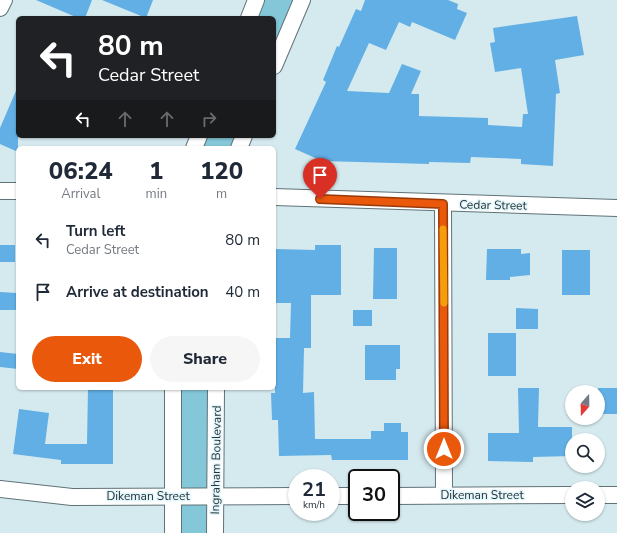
<!DOCTYPE html>
<style>
:root{--surface:#fff;--page:#f6f6f7;--text:#1f2937;--muted:#747a83;--accent:#ea580c}
body{margin:0;font-family:"Nunito Sans",sans-serif;background:var(--page);color:var(--text);height:100vh;display:flex;flex-direction:column;font-size:15px;white-space:nowrap}
*{box-sizing:border-box;margin:0}
p{font-size:13px;color:var(--muted)}
.icon{flex:none;width:22px;height:22px;fill:none;stroke:currentColor;stroke-width:2;stroke-linecap:round;stroke-linejoin:round}
.map{position:relative;flex:1;overflow:hidden}
.details{position:absolute;left:16px;top:146px;width:260px;height:244px;display:flex;flex-direction:column;background:var(--surface);border-radius:6px;box-shadow:0 1px 3px #0004}
.details>*{flex:none}
.top-card{position:absolute;left:16px;top:16px;width:260px;height:122px;border-radius:6px;box-shadow:0 1px 3px #0004;background:#202124;color:#fff;overflow:hidden}
.needle{width:26px;rotate:200deg}
.tools{position:absolute;left:565px;top:385px;display:grid;gap:8px}
.tools a{display:grid;place-items:center;width:40px;height:40px;border-radius:50%;background:var(--surface);box-shadow:0 1px 3px #0004;font-size:20px}
.speed{position:absolute;left:288px;top:469px;display:flex;gap:8px;font-size:20px;font-weight:700;text-align:center}
.speed>*{display:grid;place-content:center;width:52px;height:52px;border-radius:50%;background:var(--surface);box-shadow:0 1px 3px #0004;line-height:1}
.speed small{font-size:10px;font-weight:400}
.speed .limit{border:2px solid #111;border-radius:6px;background:#fff;color:#111}
.pin{position:absolute;display:grid;place-items:center;width:34px;height:34px;color:#fff;margin:-41px -17px;border-radius:50% 50% 50% 0;rotate:-45deg;box-shadow:0 0 4px #0007}
.pin .icon{rotate:45deg}
.me{position:absolute;width:44px;margin:-22px;rotate:0deg;stroke-linejoin:round;filter:drop-shadow(0 0 3px #0008)}
.turn{display:flex;align-items:center;gap:14px;height:84px;padding:0 16px;font-size:18px}
.turn .icon{width:52px;height:52px;stroke-width:2.5}
.turn b{display:block;font-size:28px;line-height:34px}
.lanes{display:flex;align-items:center;height:38px;padding:0 16px;background:#0003;justify-content:center;gap:20px;direction:ltr}
.lanes .off{opacity:.35}
.eta{display:flex;justify-content:space-evenly;align-items:center;height:68px;text-align:center}
.eta b{font-size:24px;font-weight:800;line-height:28px}
.cta{display:flex;gap:8px;margin-top:auto;padding:8px 16px}
.cta a{flex:1;height:46px;border-radius:24px;background:var(--accent);color:#fff;font-size:16px;font-weight:800;line-height:46px;text-align:center}
.cta a+a{background:var(--page);color:var(--text)}
ul{padding:0;list-style:none}
li{display:flex;align-items:center;gap:12px;height:52px;padding:0 16px}
li div{flex:1}
li b{display:block;font-size:15px}
li em{font-style:normal}
.map>svg:first-child{display:block}
.green{fill:#83c7d8}
.building{fill:#61afe4}
.lines{fill:none;stroke-linecap:round;stroke-linejoin:round}
.minor-casing{stroke:#607277;stroke-width:18}
.minor{stroke:#fff;stroke-width:16}
.route-casing{stroke:#983908;stroke-width:10}
.route{stroke:#ea580c;stroke-width:7}
.slow{stroke:#f59e0b;stroke-width:7}
.labels{text-anchor:middle;dominant-baseline:central;stroke-width:3;stroke-linejoin:round;paint-order:stroke}
.street-label{font-size:12px;fill:#2a3234;stroke:#e2f7fd}
</style>
<div class="map">
<svg width="617" height="533" viewBox="0 0 617 533">
<rect width="100%" height="100%" fill="#d5eaef"/>
<g class="green">
<polygon points="256,0 302,0 274,66 274,18 249,18"/>
<polygon points="199,136 244,136 239,148 194,148"/>
<polygon points="173,388 216,388 215,533 173,533"/>
</g>
<g class="building">
<polygon points="36,0 92,0 85,18 78,18"/>
<polygon points="102,0 153,0 146,18"/>
<polygon points="365,0 448,0 458,4 457,9 467,13 455,40 412,22 410,27 399,22 386,50 369,43 347,91 389,93 402,64 421,71 411,94 419,94 419,116 488,118 488,125 522,127 523,114 528,114 521,68 495,72 490,43 495,42 493,28 577,16 584,55 555,60 560,93 556,94 553,166 521,164 521,159 471,157 470,163 429,162 429,164 322,161 295,149 326,82 323,80 337,46 339,47 356,9 361,11"/>
<polygon points="18,86 18,152 0,144 0,128"/>
<rect x="0" y="245" width="15" height="17"/>
<polygon points="315,245 341,245 341,295 311,295 311,348 304,348 303,393 314,392 315,439 371,439 371,431 384,431 384,423 401,423 401,432 408,432 408,460 332,460 331,455 279,456 278,420 272,420 271,393 275,393 275,338 290,338 291,303 274,303 274,259 276,259 276,249 315,250"/>
<polygon points="374,248 397,248 397,299 373,299"/>
<polygon points="487,249 521,249 521,254 530,253 530,275 510,277 510,280 486,280"/>
<rect x="562" y="250" width="28" height="45"/>
<polygon points="0,292 17,293 17,310 0,310"/>
<polygon points="516,308 538,309 538,329 516,329"/>
<rect x="353" y="310" width="19" height="16"/>
<rect x="488" y="333" width="28" height="43"/>
<polygon points="365,345 400,345 400,369 396,369 396,380 365,380"/>
<polygon points="0,352 18,354 18,369 0,367"/>
<polygon points="88,388 113,388 113,464 61,464 61,460 13,454 19,409 49,413 45,444 87,444"/>
<polygon points="518,388 539,388 538,427 572,427 572,456 533,457 533,462 488,461 488,433 519,433"/>
<rect x="598" y="388" width="19" height="26"/>
</g>
<g class="lines">
<defs>
<g id="minor">
<polyline points="0,8 4,0"/>
<polyline points="249,18 256,0"/>
<polyline points="274,66 302,0"/>
<polyline points="194,148 199,136"/>
<polyline points="239,148 244,136"/>
<polyline points="0,191 18,191"/>
<polyline points="274,197 617,208"/>
<polyline points="443,204 444,495"/>
<polyline points="0,489 72,497 297,496"/>
<polyline points="598,495 617,495"/>
<polyline points="331,496 357,496"/>
<polyline points="391,496 572,495"/>
<polyline points="173,533 173,388"/>
<polyline points="215,533 216,388"/>
</g>
</defs>
<use href="#minor" class="minor-casing"/>
<use href="#minor" class="minor"/>
</g>
<g class="lines">
<defs>
<polyline id="route" points="320,199 443,204 444,449"/>
</defs>
<use href="#route" class="route-casing"/>
<use href="#route" class="route"/>
<polyline class="slow" points="443,229 444,303"/>
</g>
<g class="labels">
<g class="street-label">
<text transform="translate(493 205) rotate(1)">Cedar Street</text>
<text transform="translate(216 460) rotate(-89)">Ingraham Boulevard</text>
<text x="482" y="495">Dikeman Street</text>
<text x="148" y="496">Dikeman Street</text>
</g>
</g>
</svg>
<div class="tools">
<a><svg class="needle" viewBox="-14 -14 28 28"><path d="M0-13l5 13h-10z" fill="#e53935"/><path d="M0 13l5-13h-10z" fill="#747a83"/></svg></a>
<a><svg class="icon" aria-label="search" viewBox="0 0 24 24"><circle cx="10" cy="10" r="6"/><path d="M15 15l6 6"/></svg></a>
<a><svg class="icon" aria-label="layers" viewBox="0 0 24 24"><path d="M12 4l9 5-9 5-9-5zM3 14l9 5 9-5"/></svg></a>
</div>
<div class="speed"><div>21<small>km/h</small></div><div class="limit">30</div></div>
<div class="pin" style="left:320px;top:199px;background:#d93025"><svg class="icon" aria-label="arrive" viewBox="0 0 24 24"><path d="M6 21V4h12l-3 4 3 4H6"/></svg></div>
<svg class="me" style="left:444px;top:449px" viewBox="-20 -20 40 40"><circle r="17" fill="#ea580c" stroke="#fff" stroke-width="3"/><path d="M0-11L8 9 0 5-8 9z" fill="#fff"/></svg>
<div class="top-card">
<div class="turn"><svg class="icon" aria-label="left" viewBox="0 0 24 24"><path d="M17 20v-9H6M10 6l-5 5 5 5"/></svg><div><b>80 m</b>Cedar Street</div></div>
<div class="lanes"><svg class="icon" aria-label="left" viewBox="0 0 24 24"><path d="M17 20v-9H6M10 6l-5 5 5 5"/></svg><svg class="icon off" aria-label="ahead" viewBox="0 0 24 24"><path d="M12 20V5M6 11l6-6 6 6"/></svg><svg class="icon off" aria-label="ahead" viewBox="0 0 24 24"><path d="M12 20V5M6 11l6-6 6 6"/></svg><svg class="icon off" aria-label="right" viewBox="0 0 24 24"><path d="M7 20v-9h11M14 6l5 5-5 5"/></svg></div>
</div>
<section class="details">
<div class="eta">
<div><b>06:24</b><p>Arrival</p></div>
<div><b>1</b><p>min</p></div>
<div><b>120</b><p>m</p></div>
</div>
<ul>
<li><svg class="icon" aria-label="left" viewBox="0 0 24 24"><path d="M17 20v-9H6M10 6l-5 5 5 5"/></svg><div><b>Turn left</b><p>Cedar Street</p></div><em>80 m</em></li>
<li><svg class="icon" aria-label="arrive" viewBox="0 0 24 24"><path d="M6 21V4h12l-3 4 3 4H6"/></svg><div><b>Arrive at destination</b></div><em>40 m</em></li>
</ul>
<div class="cta"><a>Exit</a><a>Share</a></div>
</section>
</div>
